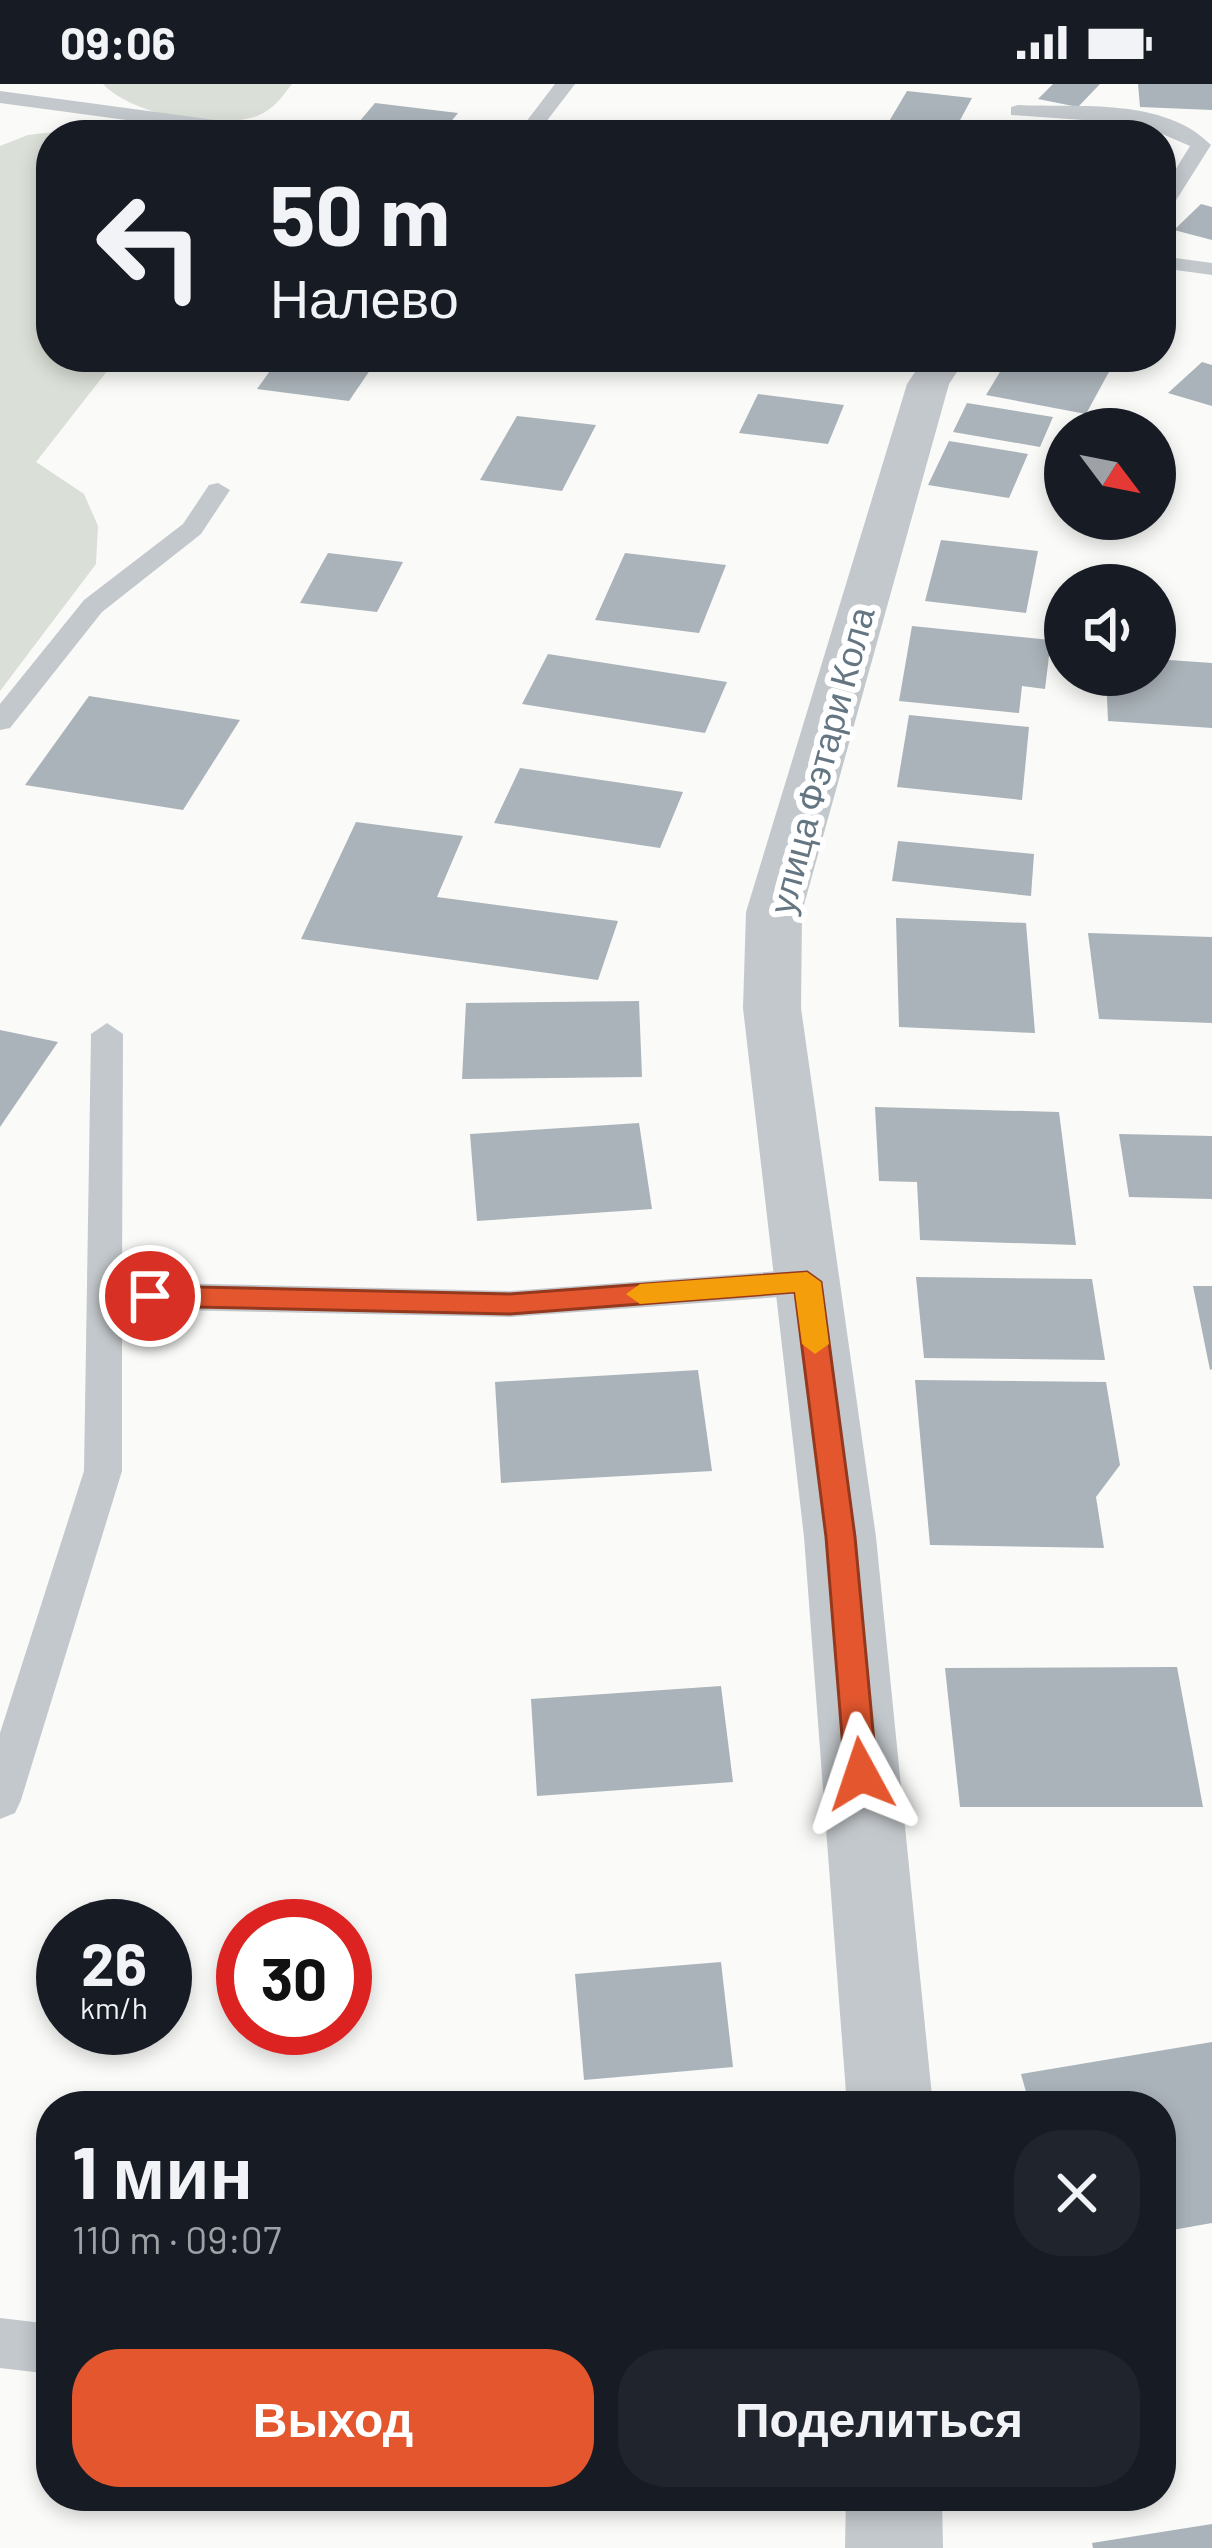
<!DOCTYPE html>
<html lang="ru">
<meta charset="utf-8">
<style>
:root{--surface:#171b24;--page:#20242c;--text:#f1f3f6;--muted:#9ea1a6;--accent:#e4572e}
body{margin:0;font-family:Barlow,sans-serif;background:var(--page);color:var(--text);height:100vh;display:flex;flex-direction:column;font-size:45px;white-space:nowrap}
*{box-sizing:border-box;margin:0}
p{font-size:39px;color:var(--muted)}
.icon{flex:none;width:66px;height:66px;fill:none;stroke:currentColor;stroke-width:2;stroke-linecap:round;stroke-linejoin:round}
.map{position:relative;flex:1;overflow:hidden}
.drawer{position:absolute;left:36px;top:2007px;width:1140px;height:420px;display:flex;flex-direction:column;background:var(--surface);border-radius:48px;box-shadow:0 6px 18px #0003}
.drawer>*{flex:none}
.banner{position:absolute;left:36px;top:36px;width:1140px;height:252px;border-radius:48px;box-shadow:0 6px 18px #0003;background:#171b24;color:var(--text);overflow:hidden}
.needle{width:78px;rotate:122deg}
.tools{position:absolute;left:1044px;top:324px;display:grid;gap:24px}
.tools a{display:grid;place-items:center;width:132px;height:132px;border-radius:50%;background:var(--surface);box-shadow:0 6px 18px #0003;font-size:60px}
.speed{position:absolute;left:36px;top:1815px;display:flex;gap:24px;font-size:60px;font-weight:700;text-align:center}
.speed>*{display:grid;place-content:center;width:156px;height:156px;border-radius:50%;background:var(--surface);box-shadow:0 6px 18px #0003;line-height:1}
.speed small{font-size:30px;font-weight:400}
.speed .limit{border:18px solid #d22;background:#fff;color:#111}
.pin{position:absolute;display:grid;place-items:center;width:102px;height:102px;color:#fff;margin:-51px;border:6px solid #fff;border-radius:50%;box-shadow:0 3px 12px #0007}
.me{position:absolute;width:132px;margin:-66px;rotate:355deg;stroke-linejoin:round;filter:drop-shadow(0 0 9px #0008)}
.turn{display:flex;align-items:center;gap:42px;height:252px;padding:0 36px;font-size:54px}
.turn .icon{width:156px;height:156px;stroke-width:2.5}
.turn b{display:block;font-size:84px;line-height:102px}
.round{display:grid;place-items:center;flex:none;width:126px;height:126px;border-radius:48px;background:var(--page)}
.headline{display:flex;align-items:center;justify-content:space-between;height:204px;padding:0 36px}
h1{font-size:72px;font-weight:700;line-height:90px}
.cta{display:flex;gap:24px;margin-top:auto;padding:24px 36px}
.cta a{flex:1;height:138px;border-radius:48px;background:var(--accent);color:#fff;font-size:48px;font-weight:700;line-height:138px;text-align:center}
.cta a+a{background:var(--page);color:var(--text)}
.status{display:flex;justify-content:space-between;align-items:center;height:84px;padding:0 60px;background:var(--surface);direction:ltr}
.status svg{height:33px;fill:currentColor}
.map>svg:first-child{display:block}
.green{fill:#dadfd7}
.building{fill:#aab3b9}
.lines{fill:none;stroke-linecap:round;stroke-linejoin:round}
.service{fill:#c3c8cc;fill-rule:evenodd}
.minor{fill:#c3c8cc;fill-rule:evenodd}
.route{fill:#e4572e;stroke:#94391e;stroke-width:3}
.slow{fill:#f59e0b}
.labels{text-anchor:middle;dominant-baseline:central;stroke-width:12;stroke-linejoin:round;paint-order:stroke}
.street-label{font-size:36px;fill:#657683;stroke:#fff}
</style>
<div class="status"><b>09:06</b><svg viewBox="0 0 49 12"><path d="M0 12V9h3v3zM5 12V6h3v6zM10 12V3h3v9zM15 12V0h3v12zM26 1h20v11H26zM47 4h2v5h-2z"/></svg></div>
<div class="map">
<svg width="1212" height="2464" viewBox="0 0 1212 2464">
<rect width="100%" height="100%" fill="#fafaf8"/>
<g class="green">
<path d="M103 0H292C281 14 274 25 257 32 217 47 132 31 103 0Z"/>
<polygon points="90,44 164,51 51,51 51,273 118,273 36,378 84,410 98,442 96,480 0,607 0,62 28,51"/>
</g>
<g class="building">
<polygon points="1053,0 1100,0 1078,23 1038,15"/>
<polygon points="1138,0 1212,0 1212,26 1140,23"/>
<polygon points="907,7 972,14 952,51 881,51"/>
<polygon points="375,19 458,29 440,51 348,51"/>
<polygon points="1201,120 1212,123 1212,156 1174,146"/>
<polygon points="280,273 379,273 349,317 257,305"/>
<polygon points="1009,273 1106,273 1116,275 1086,330 986,311"/>
<polygon points="1202,278 1212,281 1212,322 1168,309"/>
<polygon points="758,310 844,321 828,360 739,349"/>
<polygon points="967,319 1053,333 1040,363 953,348"/>
<polygon points="517,332 596,341 562,407 480,396"/>
<polygon points="949,357 1028,370 1009,414 928,401"/>
<polygon points="941,456 1038,467 1026,529 925,517"/>
<polygon points="328,469 403,478 377,528 300,519"/>
<polygon points="625,469 726,481 699,549 595,536"/>
<polygon points="912,542 1051,556 1045,605 1022,602 1019,629 899,617"/>
<polygon points="548,570 727,598 705,649 522,620"/>
<polygon points="1155,575 1212,579 1212,644 1108,637 1106,591 1155,591"/>
<polygon points="89,612 240,636 183,726 25,701"/>
<polygon points="909,631 1029,643 1022,716 897,703"/>
<polygon points="520,684 683,708 660,764 494,739"/>
<polygon points="356,738 463,752 437,813 618,837 598,896 301,855"/>
<polygon points="898,757 1034,770 1031,812 892,797"/>
<polygon points="896,834 1026,839 1035,949 899,943"/>
<polygon points="1088,849 1212,853 1212,939 1099,935"/>
<polygon points="639,917 642,993 462,995 466,919"/>
<polygon points="0,946 58,958 0,1043"/>
<polygon points="875,1023 1059,1028 1076,1161 920,1156 917,1098 879,1097"/>
<polygon points="639,1039 652,1125 477,1137 470,1050"/>
<polygon points="1119,1050 1212,1052 1212,1115 1129,1113"/>
<polygon points="916,1193 1092,1195 1105,1276 924,1274"/>
<polygon points="1193,1202 1212,1202 1212,1285 1210,1286"/>
<polygon points="698,1286 712,1387 501,1399 495,1298"/>
<polygon points="915,1296 1106,1298 1120,1381 1096,1413 1104,1464 930,1461"/>
<polygon points="1177,1583 1203,1723 960,1723 945,1584"/>
<polygon points="721,1602 733,1698 537,1712 531,1615"/>
<polygon points="721,1878 733,1983 584,1996 575,1890"/>
<polygon points="1212,1958 1212,2139 1161,2148 1161,2022 1030,2022 1021,1990"/>
<polygon points="1212,2440 1212,2464 1093,2464 1092,2459"/>
</g>
<g class="lines">
<g class="service">
<polygon points="555,0 575,0 536,51 516,51"/>
<polygon points="0,7 282,45 292,51 238,51 0,19"/>
<path d="M1018 21C1079 24 1164 13 1211 61L1168 129 1161 131V109L1190 62 1139 40 1011 31V23Z"/>
<polygon points="1161,172 1212,179 1212,191 1161,184"/>
<polygon points="218,399 230,406 201,450 102,528 10,644 0,646 0,620 84,516 183,440 209,401"/>
<polygon points="107,939 123,950 122,1198 510,1207 807,1185 820,1189 825,1198 820,1207 807,1211 510,1233 122,1225 122,1387 21,1716 15,1729 0,1735 0,1649 84,1387 91,950"/>
<polygon points="0,2234 51,2240 51,2290 0,2284"/>
</g>
<g class="minor">
<polygon points="925,273 967,273 949,300 802,828 801,924 876,1453 933,2022 847,2022 804,1453 743,924 746,828 907,300"/>
<polygon points="846,2412 942,2412 943,2464 845,2464"/>
</g>
</g>
<polygon class="route" points="807,1188 821,1198 855,1453 877,1690 872,1700 849,1700 845,1690 826,1453 795,1208 510,1230 150,1222 136,1212 150,1202 510,1210"/>
<polygon class="slow" points="807,1188 821,1198 829,1260 815,1270 802,1260 795,1208 640,1220 626,1210 640,1200"/>
<g class="labels">
<g class="street-label">
<text transform="translate(820 676) rotate(-75)">улица Фэтари Кола</text>
</g>
</g>
</svg>
<div class="tools">
<a><svg class="needle" viewBox="-14 -14 28 28"><path d="M0-13l5 13h-10z" fill="#e53935"/><path d="M0 13l5-13h-10z" fill="#9ea1a6"/></svg></a>
<a><svg class="icon" aria-label="sound" viewBox="0 0 24 24"><path d="M4 9h4l5-4v14l-5-4H4zM17 9q2 3 0 6"/></svg></a>
</div>
<div class="speed"><div>26<small>km/h</small></div><div class="limit">30</div></div>
<div class="pin" style="left:150px;top:1212px;background:#d93025"><svg class="icon" aria-label="arrive" viewBox="0 0 24 24"><path d="M6 21V4h12l-3 4 3 4H6"/></svg></div>
<svg class="me" style="left:861px;top:1690px" viewBox="-20 -20 40 40"><path d="M0-17L14 15 0 8-14 15z" fill="#e4572e" stroke="#fff" stroke-width="4"/></svg>
<div class="banner">
<div class="turn"><svg class="icon" aria-label="left" viewBox="0 0 24 24"><path d="M17 20v-9H6M10 6l-5 5 5 5"/></svg><div><b>50 m</b>Налево</div></div>
</div>
<section class="drawer">
<div class="headline"><div><h1>1 мин</h1><p>110 m · 09:07</p></div><a class="round"><svg class="icon" aria-label="close" viewBox="0 0 24 24"><path d="M6 6l12 12M18 6L6 18"/></svg></a></div>
<div class="cta"><a>Выход</a><a>Поделиться</a></div>
</section>
</div>
